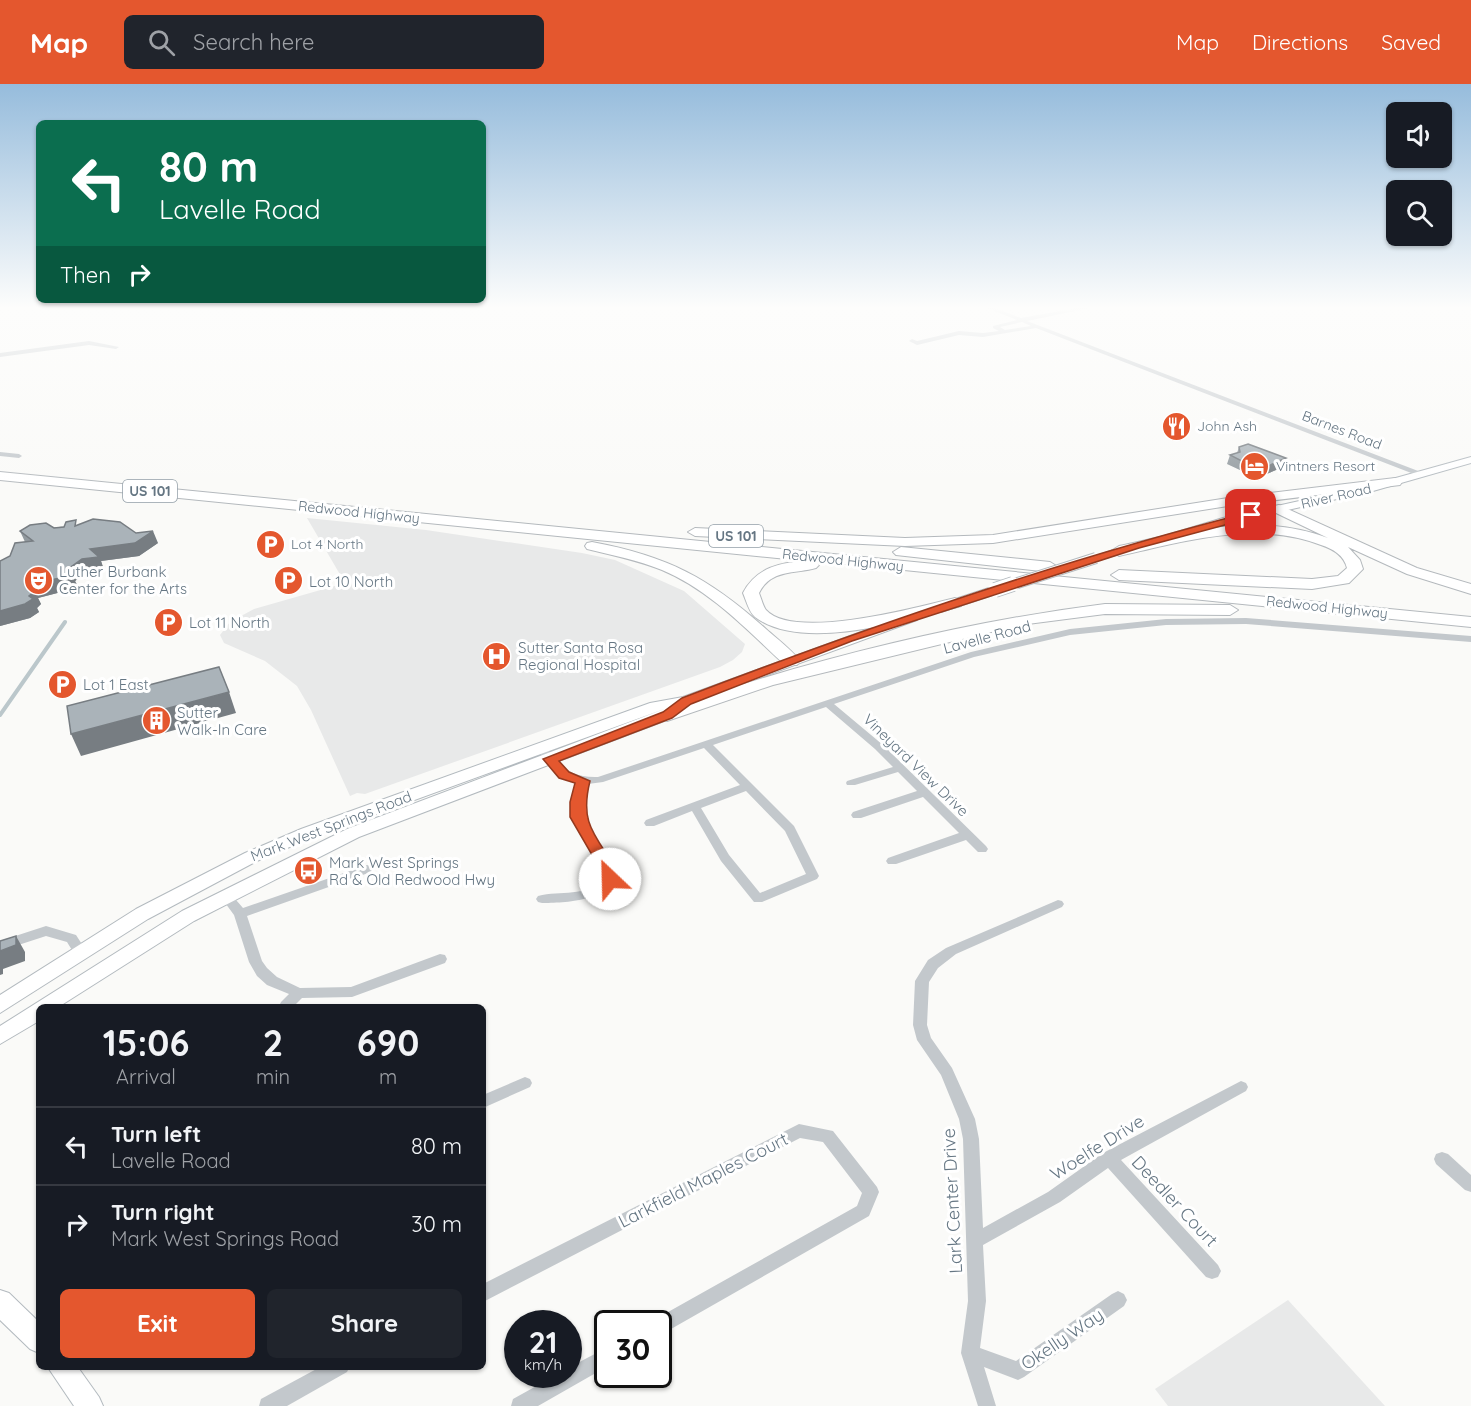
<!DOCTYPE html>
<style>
:root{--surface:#171b24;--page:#20242c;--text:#f1f3f6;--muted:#9ea1a6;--line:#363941;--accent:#e4572e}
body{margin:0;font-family:Quicksand,sans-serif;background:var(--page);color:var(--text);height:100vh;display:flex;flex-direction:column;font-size:22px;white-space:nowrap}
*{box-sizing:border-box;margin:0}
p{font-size:20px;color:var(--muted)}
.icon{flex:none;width:33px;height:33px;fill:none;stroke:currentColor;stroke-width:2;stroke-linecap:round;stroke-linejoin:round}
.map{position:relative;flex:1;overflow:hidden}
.side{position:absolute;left:36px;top:920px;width:450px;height:366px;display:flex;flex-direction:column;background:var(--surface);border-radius:9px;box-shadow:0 2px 4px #0004}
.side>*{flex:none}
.hud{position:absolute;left:36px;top:36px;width:450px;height:183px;border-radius:9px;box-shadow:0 2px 4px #0004;background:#0b6e4f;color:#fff;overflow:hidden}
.tools{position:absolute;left:1386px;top:18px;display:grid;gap:12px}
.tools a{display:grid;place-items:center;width:66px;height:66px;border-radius:9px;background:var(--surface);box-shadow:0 2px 4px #0004;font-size:30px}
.speed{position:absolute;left:504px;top:1226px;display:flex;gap:12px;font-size:30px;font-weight:700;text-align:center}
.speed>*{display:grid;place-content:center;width:78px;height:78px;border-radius:50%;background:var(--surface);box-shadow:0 2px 4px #0004;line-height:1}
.speed small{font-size:15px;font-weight:400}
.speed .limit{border:3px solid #111;border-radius:9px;background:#fff;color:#111}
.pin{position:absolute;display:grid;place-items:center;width:51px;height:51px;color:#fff;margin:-26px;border-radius:12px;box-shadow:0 3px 9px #0006}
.me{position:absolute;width:66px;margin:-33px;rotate:336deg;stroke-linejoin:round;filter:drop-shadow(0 0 4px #0008)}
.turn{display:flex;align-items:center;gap:21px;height:126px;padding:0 24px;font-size:27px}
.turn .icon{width:78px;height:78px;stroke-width:2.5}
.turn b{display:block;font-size:42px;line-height:51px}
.then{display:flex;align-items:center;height:57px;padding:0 24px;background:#0003;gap:12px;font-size:22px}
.eta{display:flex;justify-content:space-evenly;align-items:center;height:102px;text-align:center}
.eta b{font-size:36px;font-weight:800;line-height:42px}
.primary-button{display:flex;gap:12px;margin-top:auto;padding:12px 24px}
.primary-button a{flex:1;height:69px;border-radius:9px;background:var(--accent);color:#fff;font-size:24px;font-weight:800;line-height:69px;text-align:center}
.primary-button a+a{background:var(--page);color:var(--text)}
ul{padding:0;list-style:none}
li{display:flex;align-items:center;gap:18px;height:78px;padding:0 24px;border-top:2px solid var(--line)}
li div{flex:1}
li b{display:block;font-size:22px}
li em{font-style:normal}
header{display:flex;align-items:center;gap:36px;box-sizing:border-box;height:84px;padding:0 30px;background:var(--accent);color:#fff}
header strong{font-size:28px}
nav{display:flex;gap:33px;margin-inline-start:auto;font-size:21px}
.search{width:420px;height:54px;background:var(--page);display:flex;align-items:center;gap:15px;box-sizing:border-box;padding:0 21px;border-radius:9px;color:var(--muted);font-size:22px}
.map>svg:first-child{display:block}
.built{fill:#e8e9e9}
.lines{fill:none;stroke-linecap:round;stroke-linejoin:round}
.stream{stroke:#bbc7cb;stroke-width:4}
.secondary-casing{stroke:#b3babf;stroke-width:2}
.motorway-casing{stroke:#b4b9bd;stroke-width:2}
.minor{fill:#c3c8cc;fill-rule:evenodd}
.secondary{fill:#fff;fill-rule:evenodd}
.motorway{fill:#fff;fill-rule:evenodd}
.secondary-bridge-far1-casing{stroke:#b3babf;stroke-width:12;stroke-linecap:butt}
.secondary-bridge-casing{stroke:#b3babf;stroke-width:16;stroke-linecap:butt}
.secondary-bridge-far1{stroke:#fff;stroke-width:10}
.secondary-bridge{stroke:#fff;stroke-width:14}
.wall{fill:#929a9f}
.shaded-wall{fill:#777d82}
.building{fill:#aab3b9;stroke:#777d82;stroke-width:1.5}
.route{fill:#e4572e;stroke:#94391e;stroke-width:1.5}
.labels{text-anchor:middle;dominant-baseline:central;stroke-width:6;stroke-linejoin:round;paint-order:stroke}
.far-poi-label{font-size:14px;fill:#657683;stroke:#fff;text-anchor:start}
.far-street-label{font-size:14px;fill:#657683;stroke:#fff}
.shield{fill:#fff;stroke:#939fa8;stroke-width:1.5}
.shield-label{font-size:14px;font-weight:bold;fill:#657683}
.poi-label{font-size:15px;fill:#657683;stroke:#fff;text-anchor:start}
.street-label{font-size:15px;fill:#657683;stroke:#fff}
.near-street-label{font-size:18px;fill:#657683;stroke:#fff}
</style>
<header>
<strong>Map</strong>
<div class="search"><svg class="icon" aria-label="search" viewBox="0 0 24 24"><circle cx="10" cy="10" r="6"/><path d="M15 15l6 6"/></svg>Search here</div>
<nav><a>Map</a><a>Directions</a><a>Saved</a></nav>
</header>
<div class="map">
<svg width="1471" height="1322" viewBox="0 0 1471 1322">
<rect width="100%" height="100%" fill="#fafaf8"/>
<g class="built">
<polygon points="307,434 426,446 582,469 615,476 684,507 745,560 742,568 733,576 720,583 365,710 357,709 350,712 311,626 297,602 265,577 224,559 220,551 230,538 254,525 345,499"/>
<polygon points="1288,1216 1385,1322 1168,1322 1155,1305"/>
</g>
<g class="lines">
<polyline class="stream" points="0,631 65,538"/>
<defs>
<g id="secondary">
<polygon points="1471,373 1471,379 1373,407 1229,439 1160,458 1154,455 1223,434 1367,402"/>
<polygon points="1131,460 1135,461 1135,465 1096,477 1090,474"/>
<polygon points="995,502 999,503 999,509 941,528 935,524 937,521"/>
<polygon points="913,529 917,530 917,536 686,621 672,634 359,753 194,837 60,922 39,922 39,937 0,960 0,942 182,827 347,745 667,624 313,753 257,777 148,835 0,929 0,911 136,825 245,769 301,745 650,619 683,613"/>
<polygon points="0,1206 9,1209 39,1238 39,1269 30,1265 0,1236"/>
<polygon points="47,1282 77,1282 99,1313 103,1322 74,1322"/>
</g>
<g id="motorway">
<path d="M0 388 1471 533V543L815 477 819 481 816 484C795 490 771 485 759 509 761 514 763 522 766 526 794 557 919 523 955 514L963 519 961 522C908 536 802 569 755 533 749 528 746 516 743 509 756 484 780 478 807 477L0 396Z"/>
<polygon points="1395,394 1402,398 1400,401 1228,422 993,459 905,462 695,452 688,448 695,444 905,454 993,451 1228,414"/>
<path d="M1279 421 1417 484 1471 500V510L1407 490 1348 463 1360 476 1363 485 1349 499 1312 505 1119 496 1111 491 1119 486 1312 495 1338 492 1347 484C1344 471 1333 465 1321 461 1255 436 1185 457 1119 472L1111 467 1119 462C1188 447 1259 428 1328 454L1274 428V422Z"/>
<path d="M592 458C668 472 709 494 766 545 777 555 791 565 800 577L797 581H785C747 546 710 506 662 486 637 476 612 471 587 465L585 462 587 459Z"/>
<polygon points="901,463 1050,478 1058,483 1050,488 896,471 893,468"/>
<path d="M1105 520 1230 521 1238 526 1230 531 1105 530 1020 541 773 601 667 637 658 631 660 627C804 578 954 539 1105 520Z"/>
</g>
</defs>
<use href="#secondary" class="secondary-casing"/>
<use href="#motorway" class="motorway-casing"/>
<g class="minor">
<path d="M982 222H989L1021 234 1088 222H1099L1027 237 1426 390 1419 392 1036 244 983 253 959 251 917 261 909 257 912 255 917 257 959 247 983 249 999 247 993 244V242L1017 236ZM1022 238 1031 242 1005 246 1000 243Z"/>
<polygon points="89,257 119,263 116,265 89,261 0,273 0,269"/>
<polygon points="0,368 19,370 22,372 19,374 0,372"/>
<path d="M1246 534 1471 552V558L1246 540 1166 541 1070 551 974 573 834 620 883 661 986 762 988 765 986 768H978L966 756 896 780H888L886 777 888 774 959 749 923 713 861 734H853L851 731 853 728 917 707 898 688 855 701H847L846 699 847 697 893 683 875 665 826 623 713 661 794 742 819 792 817 795 762 818H754L721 777 692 727 654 742H646L644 739 646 736 740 701 704 664 603 698 588 700 584 718V733L616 788C616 817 563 819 542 819L538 818 536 815 538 812C561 806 585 814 604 794V788L572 733V718L577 699C558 693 547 680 536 664L537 662H545C560 682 570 694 598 693L971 568 1070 545 1166 535ZM746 707 785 747 806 790 760 809 729 771 701 724Z"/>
<polygon points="367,781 371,782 373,785 371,788 247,832 262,877 267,884 277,893 300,904 351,903 440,870 445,871 447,875 445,879 352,913 302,914 294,922 279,922 281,918 289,910 267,901 257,892 249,878 234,831 220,812 222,809 230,809 243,824"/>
<polygon points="1058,816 1062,817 1064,820 1062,823 956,870 938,884 929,898 927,941 931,954 952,984 975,1035 979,1055 983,1144 1048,1108 1103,1069 1241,997 1246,999 1248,1003 1246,1007 1121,1076 1218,1181 1221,1187 1218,1193 1212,1195 1206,1193 1108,1084 1060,1118 983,1161 986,1217 980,1264 1016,1277 1112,1210 1118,1207 1124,1210 1127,1216 1124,1222 1024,1293 1018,1296 984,1283 996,1322 978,1322 961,1269 968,1217 963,1055 959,1035 941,991 917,956 913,941 915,897 928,876 946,864"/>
<polygon points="46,842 76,851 87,868 85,871 80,873 75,871 67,858 46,852 0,867 0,857"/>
<polygon points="525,993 530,995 532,999 530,1003 483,1024 483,1011"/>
<polygon points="799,1040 833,1047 877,1103 879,1108 869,1132 664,1249 658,1252 658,1239 651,1239 652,1237 857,1122 862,1109 823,1058 800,1054 483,1218 483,1200"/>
<polygon points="1442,1068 1448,1070 1471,1091 1471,1108 1465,1106 1436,1080 1434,1075 1436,1070"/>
<polygon points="608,1263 608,1282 538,1322 511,1322 513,1315 558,1290 568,1290 568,1284"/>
<polygon points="322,1282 350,1282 347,1288 287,1322 259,1322 261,1315"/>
</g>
<use href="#secondary" class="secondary"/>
<use href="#motorway" class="motorway"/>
<defs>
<polyline id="secondary-bridge-far1" points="1008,502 1096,474"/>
<polyline id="secondary-bridge" points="995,506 1013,500"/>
</defs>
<use href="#secondary-bridge-far1" class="secondary-bridge-far1-casing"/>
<use href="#secondary-bridge" class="secondary-bridge-casing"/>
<use href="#secondary-bridge-far1" class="secondary-bridge-far1"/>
<use href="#secondary-bridge" class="secondary-bridge"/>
</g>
<g class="wall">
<polygon points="1239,363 1283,383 1257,394 1227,380 1230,371 1237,369"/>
<polygon points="78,441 136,449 158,459 139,472 101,477 104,486 87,488 75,497 77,501 69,506 38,514 41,520 37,524 39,528 30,534 0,542 0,477 10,472 25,458 20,447"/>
</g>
<g class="shaded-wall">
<polygon points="1286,374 1283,383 1257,394 1259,386"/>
<polygon points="153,447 158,459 139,472 101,477 104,486 87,488 75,497 77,501 69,506 38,514 41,520 37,524 39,528 30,534 0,542 0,527 29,512 29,501 68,485 90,465"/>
<polygon points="229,608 236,629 81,672 71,650"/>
<polygon points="16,852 25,868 25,877 3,885 3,890 0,891 0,867"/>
</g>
<g class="building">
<polygon points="1248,360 1286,374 1259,386 1230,371 1240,368 1239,363"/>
<polygon points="93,435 120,438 136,449 153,447 135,459 90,465 99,473 82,475 68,485 72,488 64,493 29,501 35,507 29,512 33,515 25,520 0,527 0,477 10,472 15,459 33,457 20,447 30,441 46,439 54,444 64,443 66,438 76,436 75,442"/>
<polygon points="219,583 229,608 71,650 67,622"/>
<polygon points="16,852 16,861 0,867 0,857"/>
</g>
<linearGradient id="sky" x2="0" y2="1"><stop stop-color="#96bcdc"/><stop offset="0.55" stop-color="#fdfdfc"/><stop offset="1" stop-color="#fdfdfc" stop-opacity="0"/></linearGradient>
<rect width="1471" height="407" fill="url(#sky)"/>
<path class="route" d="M1251 428 1255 429V433L1139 464 852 557 691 620 672 634 559 677 569 688 590 697C579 741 596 751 618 788L615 798H604L602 788 570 733V718L575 699 559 694 543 675 663 628 682 614C868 543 1058 477 1251 428Z"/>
<defs>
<symbol id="restaurant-disc" viewBox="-11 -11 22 22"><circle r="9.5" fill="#e4572e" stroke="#fff"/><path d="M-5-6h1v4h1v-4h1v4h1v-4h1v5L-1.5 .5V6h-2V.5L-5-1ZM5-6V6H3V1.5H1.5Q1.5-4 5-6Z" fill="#fff"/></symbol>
<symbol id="hotel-disc" viewBox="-11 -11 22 22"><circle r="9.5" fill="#e4572e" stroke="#fff"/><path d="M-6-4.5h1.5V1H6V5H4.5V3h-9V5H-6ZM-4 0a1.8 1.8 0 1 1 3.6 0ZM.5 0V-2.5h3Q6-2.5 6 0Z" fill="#fff"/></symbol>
<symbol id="parking-disc" viewBox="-11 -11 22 22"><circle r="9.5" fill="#e4572e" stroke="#fff"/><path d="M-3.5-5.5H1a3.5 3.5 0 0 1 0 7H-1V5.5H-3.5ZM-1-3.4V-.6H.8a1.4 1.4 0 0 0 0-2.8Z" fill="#fff"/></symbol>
<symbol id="theatre-disc" viewBox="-11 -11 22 22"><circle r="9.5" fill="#e4572e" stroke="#fff"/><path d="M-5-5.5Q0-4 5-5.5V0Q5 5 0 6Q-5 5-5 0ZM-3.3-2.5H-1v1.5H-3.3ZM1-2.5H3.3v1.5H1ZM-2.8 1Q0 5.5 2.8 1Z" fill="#fff"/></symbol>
<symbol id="hospital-disc" viewBox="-11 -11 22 22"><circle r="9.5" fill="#e4572e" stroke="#fff"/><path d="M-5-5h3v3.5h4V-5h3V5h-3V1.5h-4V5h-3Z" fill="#fff"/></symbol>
<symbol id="building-disc" viewBox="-11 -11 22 22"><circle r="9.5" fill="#e4572e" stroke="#fff"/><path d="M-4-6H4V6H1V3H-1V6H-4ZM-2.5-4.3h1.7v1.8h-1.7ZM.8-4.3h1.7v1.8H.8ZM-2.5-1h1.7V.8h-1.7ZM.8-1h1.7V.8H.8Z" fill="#fff"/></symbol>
<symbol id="bus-disc" viewBox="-11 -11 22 22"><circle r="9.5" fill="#e4572e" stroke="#fff"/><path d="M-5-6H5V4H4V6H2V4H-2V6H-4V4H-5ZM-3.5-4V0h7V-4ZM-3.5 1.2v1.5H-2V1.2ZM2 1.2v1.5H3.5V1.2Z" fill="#fff"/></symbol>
</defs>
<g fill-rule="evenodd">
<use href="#restaurant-disc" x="1160" y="326" width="33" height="33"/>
<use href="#hotel-disc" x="1238" y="366" width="33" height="33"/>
<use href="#parking-disc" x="254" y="444" width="33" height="33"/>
<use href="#theatre-disc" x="22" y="480" width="33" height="33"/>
<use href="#parking-disc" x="272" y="480" width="33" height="33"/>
<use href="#parking-disc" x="152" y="522" width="33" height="33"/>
<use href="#hospital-disc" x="480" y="556" width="33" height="33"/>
<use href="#parking-disc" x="46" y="584" width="33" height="33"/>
<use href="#building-disc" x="140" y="620" width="33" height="33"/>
<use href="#bus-disc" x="292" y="770" width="33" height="33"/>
</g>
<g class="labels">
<g class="far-poi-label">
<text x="1197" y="342">John Ash</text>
<text x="1276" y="382">Vintners Resort</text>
<text x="291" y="460">Lot 4 North</text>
</g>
<g class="far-street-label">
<text transform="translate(1342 346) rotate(21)">Barnes Road</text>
<text transform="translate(1336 412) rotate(-13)">River Road</text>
<text transform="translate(359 428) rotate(6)">Redwood Highway</text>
<text transform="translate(843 476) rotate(6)">Redwood Highway</text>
<text transform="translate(1327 523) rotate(6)">Redwood Highway</text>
</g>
<g class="shield">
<rect x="123" y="396" width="54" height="22" rx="4.5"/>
<rect x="709" y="441" width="54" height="22" rx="4.5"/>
</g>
<g class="shield-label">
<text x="150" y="407">US 101</text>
<text x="736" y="452">US 101</text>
</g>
<g class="poi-label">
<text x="59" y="487">Luther Burbank<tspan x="59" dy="17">Center for the Arts</tspan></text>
<text x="309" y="497">Lot 10 North</text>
<text x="189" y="538">Lot 11 North</text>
<text x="518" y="563">Sutter Santa Rosa<tspan x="518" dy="17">Regional Hospital</tspan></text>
<text x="83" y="600">Lot 1 East</text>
<text x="177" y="628">Sutter<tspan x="177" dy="17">Walk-In Care</tspan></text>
<text x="329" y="778">Mark West Springs<tspan x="329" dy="17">Rd &amp; Old Redwood Hwy</tspan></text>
</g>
<g class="street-label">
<text transform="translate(987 553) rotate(-15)">Lavelle Road</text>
<text transform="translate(916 681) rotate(44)">Vineyard View Drive</text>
<text transform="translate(331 742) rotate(-21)">Mark West Springs Road</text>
</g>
<g class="near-street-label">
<text transform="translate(1097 1063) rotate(-32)">Woelfe Drive</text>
<text transform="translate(703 1096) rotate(-27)">Larkfield Maples Court</text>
<text transform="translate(952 1117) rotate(-93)">Lark Center Drive</text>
<text transform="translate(1175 1117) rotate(47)">Deedler Court</text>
<text transform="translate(1062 1255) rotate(-34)">Okelly Way</text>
</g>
</g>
</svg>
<div class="tools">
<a><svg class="icon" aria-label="sound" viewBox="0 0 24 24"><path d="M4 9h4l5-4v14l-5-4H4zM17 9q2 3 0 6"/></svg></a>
<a><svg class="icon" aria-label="search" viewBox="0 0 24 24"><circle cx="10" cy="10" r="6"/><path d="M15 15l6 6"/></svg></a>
</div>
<div class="speed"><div>21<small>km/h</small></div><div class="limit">30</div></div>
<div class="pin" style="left:1251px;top:431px;background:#d93025"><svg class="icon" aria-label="arrive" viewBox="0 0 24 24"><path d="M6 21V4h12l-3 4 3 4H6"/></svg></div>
<svg class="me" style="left:610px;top:795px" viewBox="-20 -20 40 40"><circle r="19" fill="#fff"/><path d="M0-13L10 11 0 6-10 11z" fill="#e4572e"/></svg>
<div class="hud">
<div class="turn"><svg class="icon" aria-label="left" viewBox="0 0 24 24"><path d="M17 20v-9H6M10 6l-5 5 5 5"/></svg><div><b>80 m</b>Lavelle Road</div></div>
<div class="then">Then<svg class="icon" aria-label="right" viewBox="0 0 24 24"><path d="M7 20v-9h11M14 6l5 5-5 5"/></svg></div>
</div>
<section class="side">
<div class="eta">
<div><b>15:06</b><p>Arrival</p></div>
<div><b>2</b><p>min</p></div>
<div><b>690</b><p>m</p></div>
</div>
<ul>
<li><svg class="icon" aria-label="left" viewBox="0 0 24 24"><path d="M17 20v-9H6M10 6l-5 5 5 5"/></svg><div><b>Turn left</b><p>Lavelle Road</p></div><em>80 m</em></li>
<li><svg class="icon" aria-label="right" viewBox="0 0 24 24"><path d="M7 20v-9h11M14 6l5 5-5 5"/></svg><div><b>Turn right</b><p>Mark West Springs Road</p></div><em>30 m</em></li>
</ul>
<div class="primary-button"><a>Exit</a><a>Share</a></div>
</section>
</div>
